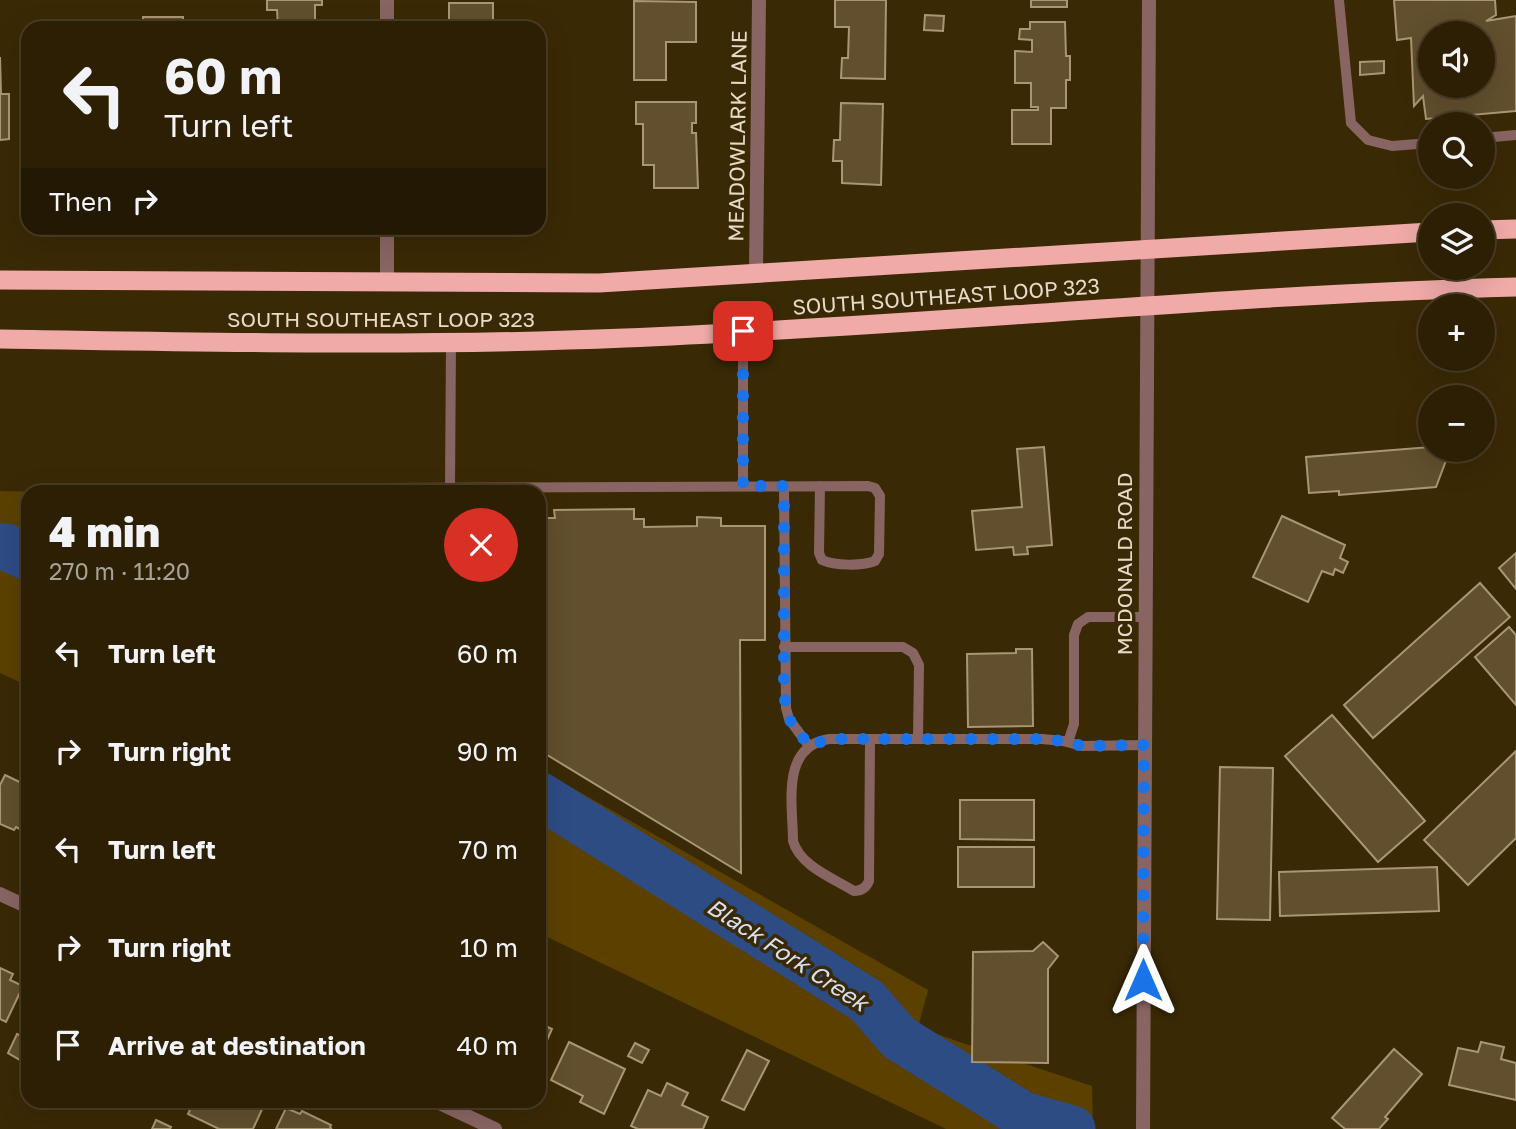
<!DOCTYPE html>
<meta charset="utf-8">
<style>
:root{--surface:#2c1f04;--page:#382c13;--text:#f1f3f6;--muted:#a6a29a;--line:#483d26}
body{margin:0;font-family:"Golos Text",sans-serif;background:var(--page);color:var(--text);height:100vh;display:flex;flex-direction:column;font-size:26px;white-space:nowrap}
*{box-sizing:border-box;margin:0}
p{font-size:23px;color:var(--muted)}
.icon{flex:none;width:38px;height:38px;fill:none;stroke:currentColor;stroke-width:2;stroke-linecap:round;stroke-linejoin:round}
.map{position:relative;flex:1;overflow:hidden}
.details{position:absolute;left:21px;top:485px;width:525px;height:623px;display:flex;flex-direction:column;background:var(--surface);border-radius:21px;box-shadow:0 7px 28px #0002,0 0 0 2px var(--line)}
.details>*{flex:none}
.banner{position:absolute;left:21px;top:21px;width:525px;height:214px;border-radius:21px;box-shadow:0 7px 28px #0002,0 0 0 2px var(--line);background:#2c1f04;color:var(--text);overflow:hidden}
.controls{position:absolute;left:1418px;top:21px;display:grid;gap:14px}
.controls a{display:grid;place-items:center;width:77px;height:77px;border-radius:50%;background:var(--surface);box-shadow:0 7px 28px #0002,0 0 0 2px var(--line);font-size:35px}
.pin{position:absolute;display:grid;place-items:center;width:60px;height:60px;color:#fff;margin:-30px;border-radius:14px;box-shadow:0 4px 10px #0006}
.me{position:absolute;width:77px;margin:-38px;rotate:0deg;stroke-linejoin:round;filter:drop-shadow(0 0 5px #0008)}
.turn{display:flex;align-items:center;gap:24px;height:147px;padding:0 28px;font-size:32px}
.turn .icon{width:91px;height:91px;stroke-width:2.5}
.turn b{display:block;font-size:49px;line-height:60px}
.then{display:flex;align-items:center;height:66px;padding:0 28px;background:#0003;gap:14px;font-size:26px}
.round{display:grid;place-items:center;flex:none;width:74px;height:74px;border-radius:37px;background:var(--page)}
.head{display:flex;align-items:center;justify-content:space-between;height:119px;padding:0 28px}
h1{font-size:42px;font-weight:800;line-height:52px}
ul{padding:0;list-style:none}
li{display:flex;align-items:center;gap:21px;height:98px;padding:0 28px}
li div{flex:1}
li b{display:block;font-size:26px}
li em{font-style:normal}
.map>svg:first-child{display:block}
.green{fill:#5b4000}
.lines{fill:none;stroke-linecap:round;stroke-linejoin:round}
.river{stroke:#2d4c84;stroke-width:47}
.building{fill:#614f2d;stroke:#aa9672;stroke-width:2;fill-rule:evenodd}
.service{stroke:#886563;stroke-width:10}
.minor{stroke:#886563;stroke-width:14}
.tertiary{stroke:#886563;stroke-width:14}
.trunk{stroke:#f0aaa8;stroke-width:19}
.route{stroke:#1a73e8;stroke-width:12;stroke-dasharray:0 21.6}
.labels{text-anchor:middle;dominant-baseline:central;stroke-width:7;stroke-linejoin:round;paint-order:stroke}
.street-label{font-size:21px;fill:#e5dbc8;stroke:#3a2905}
.water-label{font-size:23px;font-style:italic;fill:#d6e0f2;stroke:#3a2905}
</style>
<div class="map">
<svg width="1516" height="1129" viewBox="0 0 1516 1129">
<rect width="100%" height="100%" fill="#3a2905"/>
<g class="green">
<polygon points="0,491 52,492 28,492 28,686 0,673"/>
<polygon points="539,769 928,990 918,1028 1092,1086 1093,1129 946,1129 539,933"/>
</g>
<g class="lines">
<g class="river">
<polyline points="0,547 6,547 28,557"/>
<polyline points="539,795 867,1001 899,1038 1023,1115 1072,1129"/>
</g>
</g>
<g class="building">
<polygon points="267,0 322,0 322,5 315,5 315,28 278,28 277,10 267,10"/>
<polygon points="835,0 886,0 885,79 841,78 842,58 848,58 849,27 835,27"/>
<rect x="1031" y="0" width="36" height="7"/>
<path d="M1394 0H1495L1496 15 1486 21 1516 16V111L1426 119 1423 96 1414 106 1411 38 1397 40ZM1430 33H1482V86H1430Z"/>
<polygon points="634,1 696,2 696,42 666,42 666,80 634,80"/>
<rect x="449" y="3" width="44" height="25"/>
<polygon points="925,15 944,16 943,31 924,30"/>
<rect x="143" y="17" width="40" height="11"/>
<polygon points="1030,22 1065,22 1066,56 1070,56 1070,80 1066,80 1066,108 1051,108 1051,144 1012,144 1012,110 1038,110 1038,107 1031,107 1031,83 1015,83 1015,51 1032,52 1032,40 1019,39 1020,29 1030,29"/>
<polygon points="0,57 1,94 9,94 9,139 0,140"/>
<polygon points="1384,61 1384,73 1360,75 1360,62"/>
<polygon points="636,102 696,102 696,123 692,123 692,133 696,133 698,188 654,188 654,165 643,165 643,124 636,124"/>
<polygon points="841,103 883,104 881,185 842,183 842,161 833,161 834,140 840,140"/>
<polygon points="1044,447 1052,545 1027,547 1028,554 1014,555 1013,547 976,550 972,511 1022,507 1017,449"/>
<polygon points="1430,447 1430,450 1450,450 1436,487 1339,495 1339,491 1309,493 1306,457"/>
<polygon points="634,509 634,519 644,519 644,527 697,526 697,517 721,518 721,526 765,526 765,640 740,640 741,873 539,750 539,527 544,526 544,518 555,518 554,510"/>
<polygon points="1282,516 1345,545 1340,558 1348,562 1343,573 1335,569 1333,575 1322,571 1308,602 1253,577"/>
<polygon points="1516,553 1516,589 1499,568"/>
<polygon points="1480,583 1510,617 1373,738 1344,705"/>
<polygon points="1509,627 1516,635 1516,705 1475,657"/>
<polygon points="1016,649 1032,649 1033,726 968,727 967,654 1016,653"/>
<polygon points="1332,715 1425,821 1378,862 1285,756"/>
<polygon points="1516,751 1516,838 1468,885 1424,840"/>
<polygon points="1220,767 1273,768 1270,920 1217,919"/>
<polygon points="5,775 28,786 28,833 16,827 14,830 0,824 0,785"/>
<polygon points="960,800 1034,800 1034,840 960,839"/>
<rect x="958" y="847" width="76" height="40"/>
<polygon points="1437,867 1439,911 1280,916 1279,872"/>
<polygon points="1043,942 1058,956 1048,969 1048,1063 972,1062 973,952 1033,951"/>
<polygon points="0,968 13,974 10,980 23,986 6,1022 0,1019"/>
<polygon points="539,1023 552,1029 539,1058"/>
<polygon points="17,1034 26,1038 21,1048 25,1050 20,1060 8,1053"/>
<polygon points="569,1042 625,1069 604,1114 580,1102 583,1096 551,1080"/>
<polygon points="1481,1042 1504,1047 1501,1059 1516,1063 1516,1100 1449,1085 1458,1048 1478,1052"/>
<polygon points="635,1043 649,1050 642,1063 628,1056"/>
<polygon points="1394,1049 1422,1074 1385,1117 1388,1119 1379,1129 1345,1129 1332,1118"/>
<polygon points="747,1050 769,1061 744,1110 722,1100"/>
<polygon points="667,1083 688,1093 682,1105 708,1117 703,1129 638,1129 631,1126 648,1090 661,1096"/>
<polygon points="194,1101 254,1101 264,1105 253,1129 219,1129 188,1114"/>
<polygon points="286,1108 300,1114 302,1111 331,1125 330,1128 332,1129 276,1129"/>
<polygon points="156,1120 171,1127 170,1129 152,1129"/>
</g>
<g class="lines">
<g class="service">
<polyline points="1339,0 1351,123 1368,140 1392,146 1430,143"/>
<polyline points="1482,138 1516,135"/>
<polyline points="743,486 743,331"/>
<polyline points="784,486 786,708 789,719 809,746"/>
<polyline points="450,488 451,343"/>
<path d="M135 489 868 486 875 488 880 496 879 554 875 561C862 566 835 566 822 560L819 553 820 486"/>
<polyline points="784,647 903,647 913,653 919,665 918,739"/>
<path d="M870 739 869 881C866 888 861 891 854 891 833 878 800 866 793 841 793 805 780 747 829 739H1042L1063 741 1082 746 1144 745"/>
<polyline points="1068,742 1074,724 1074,635 1078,624 1088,617 1145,617"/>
</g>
<g class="minor">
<polyline points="387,0 387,28"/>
<polyline points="387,228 387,283"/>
<polyline points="756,272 759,0"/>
<polyline points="0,894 28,907"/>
<polyline points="435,1101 495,1129"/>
</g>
<polyline class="tertiary" points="1143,1129 1149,0"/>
<g class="trunk">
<polyline points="1482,230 1516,229"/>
<polyline points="0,280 599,283 1430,232"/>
<path d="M0 339C208 342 417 347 625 338 922 326 1219 295 1516 287"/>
</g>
</g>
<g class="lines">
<polyline class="route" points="743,331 743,486 784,486 784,695 789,719 809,746 829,739 1042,739 1063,741 1082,746 1144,745 1143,980"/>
</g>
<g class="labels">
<g class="street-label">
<text transform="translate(737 136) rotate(-89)">MEADOWLARK LANE</text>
<text transform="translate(946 296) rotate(-4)">SOUTH SOUTHEAST LOOP 323</text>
<text x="381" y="319">SOUTH SOUTHEAST LOOP 323</text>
<text transform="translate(1124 564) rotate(-90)">MCDONALD ROAD</text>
</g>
<g class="water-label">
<text transform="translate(788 954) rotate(33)">Black Fork Creek</text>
</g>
</g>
</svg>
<div class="controls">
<a><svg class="icon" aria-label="sound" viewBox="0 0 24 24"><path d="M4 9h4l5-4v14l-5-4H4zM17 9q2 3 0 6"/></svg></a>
<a><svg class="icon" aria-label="search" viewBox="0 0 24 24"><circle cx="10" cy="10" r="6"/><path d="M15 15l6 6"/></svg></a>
<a><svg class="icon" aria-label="layers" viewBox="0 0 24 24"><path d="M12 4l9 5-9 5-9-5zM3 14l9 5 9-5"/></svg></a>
<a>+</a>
<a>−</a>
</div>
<div class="pin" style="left:743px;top:331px;background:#d93025"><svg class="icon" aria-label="arrive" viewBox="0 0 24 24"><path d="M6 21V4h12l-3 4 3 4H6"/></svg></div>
<svg class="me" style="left:1143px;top:980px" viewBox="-20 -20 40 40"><path d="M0-17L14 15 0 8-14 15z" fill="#1a73e8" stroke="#fff" stroke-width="4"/></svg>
<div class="banner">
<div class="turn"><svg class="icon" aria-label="left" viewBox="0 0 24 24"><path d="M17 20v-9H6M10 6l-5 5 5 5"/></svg><div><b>60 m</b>Turn left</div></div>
<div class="then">Then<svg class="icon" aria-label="right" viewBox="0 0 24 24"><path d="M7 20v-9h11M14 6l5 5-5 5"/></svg></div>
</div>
<section class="details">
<div class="head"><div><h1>4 min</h1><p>270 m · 11:20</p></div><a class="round" style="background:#d93025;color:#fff"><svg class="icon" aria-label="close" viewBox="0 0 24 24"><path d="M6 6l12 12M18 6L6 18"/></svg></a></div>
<ul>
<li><svg class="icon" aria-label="left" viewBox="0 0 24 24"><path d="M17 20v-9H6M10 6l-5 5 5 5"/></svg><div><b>Turn left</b></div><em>60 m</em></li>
<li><svg class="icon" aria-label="right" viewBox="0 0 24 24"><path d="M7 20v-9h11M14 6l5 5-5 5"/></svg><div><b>Turn right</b></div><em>90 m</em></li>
<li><svg class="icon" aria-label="left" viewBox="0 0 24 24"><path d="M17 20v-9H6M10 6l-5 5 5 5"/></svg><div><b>Turn left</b></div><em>70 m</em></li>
<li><svg class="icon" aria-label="right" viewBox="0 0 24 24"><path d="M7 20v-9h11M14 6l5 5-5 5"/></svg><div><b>Turn right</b></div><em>10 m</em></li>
<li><svg class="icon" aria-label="arrive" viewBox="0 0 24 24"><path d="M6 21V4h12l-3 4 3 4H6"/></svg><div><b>Arrive at destination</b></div><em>40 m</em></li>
</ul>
</section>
</div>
